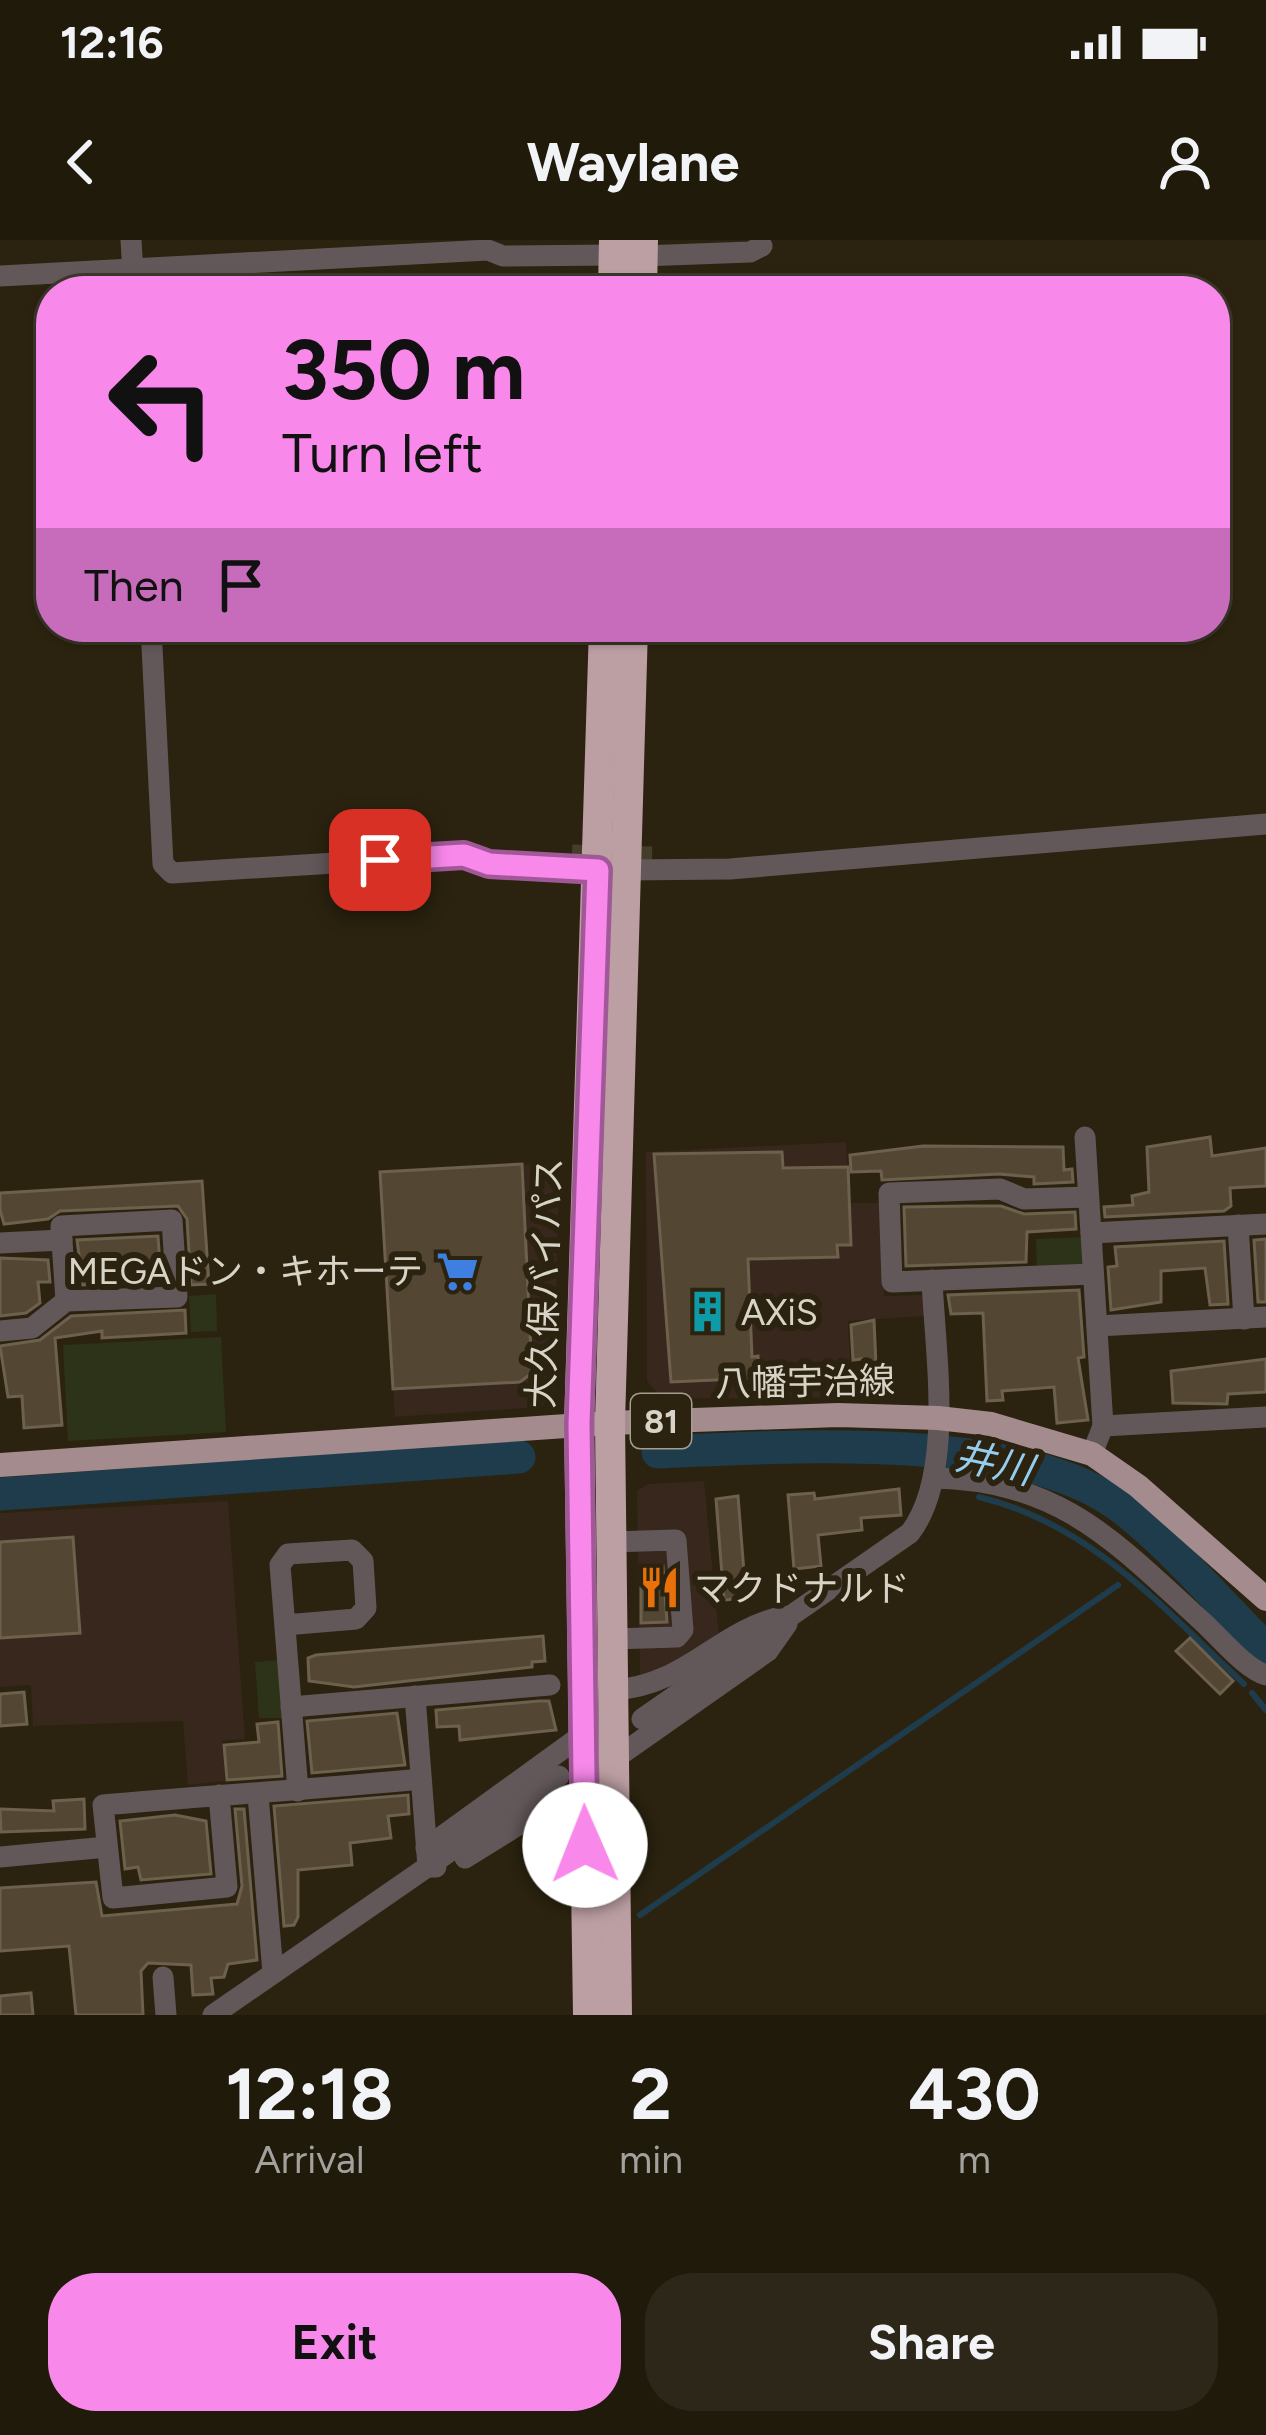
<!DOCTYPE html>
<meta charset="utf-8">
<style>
:root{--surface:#201a0b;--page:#2d2719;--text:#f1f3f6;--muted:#a2a19d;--line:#3d382c;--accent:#f888ea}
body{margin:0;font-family:Figtree,"Noto Sans JP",sans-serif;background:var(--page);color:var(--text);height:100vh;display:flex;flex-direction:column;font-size:45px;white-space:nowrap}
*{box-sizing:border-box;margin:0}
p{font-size:39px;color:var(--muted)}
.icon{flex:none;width:66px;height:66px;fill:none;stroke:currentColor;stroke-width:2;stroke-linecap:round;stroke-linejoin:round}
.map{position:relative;height:1775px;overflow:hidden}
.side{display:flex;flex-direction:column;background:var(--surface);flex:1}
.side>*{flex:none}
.guide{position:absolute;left:36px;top:36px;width:1194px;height:366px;border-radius:48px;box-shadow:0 3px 9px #0004,0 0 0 3px var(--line);background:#f888ea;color:#111;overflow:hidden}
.pin{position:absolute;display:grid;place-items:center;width:102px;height:102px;color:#fff;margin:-51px;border-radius:24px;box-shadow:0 6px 18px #0006}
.me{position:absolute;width:132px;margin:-66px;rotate:359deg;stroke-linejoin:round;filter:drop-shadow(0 0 9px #0008)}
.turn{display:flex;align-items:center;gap:42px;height:252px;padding:0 48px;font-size:54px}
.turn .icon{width:156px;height:156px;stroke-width:2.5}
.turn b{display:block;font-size:84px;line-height:102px}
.then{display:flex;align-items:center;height:114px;padding:0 48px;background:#0003;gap:24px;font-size:45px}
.eta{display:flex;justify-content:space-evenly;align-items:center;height:204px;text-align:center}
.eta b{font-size:72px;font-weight:700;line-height:84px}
.cta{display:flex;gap:24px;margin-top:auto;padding:24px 48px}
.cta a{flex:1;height:138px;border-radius:48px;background:var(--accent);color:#111;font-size:48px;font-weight:700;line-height:138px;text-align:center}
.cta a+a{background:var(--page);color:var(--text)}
.status{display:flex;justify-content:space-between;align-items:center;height:84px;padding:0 60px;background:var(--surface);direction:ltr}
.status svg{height:33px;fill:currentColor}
header{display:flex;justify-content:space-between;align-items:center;height:156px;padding:0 48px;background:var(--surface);font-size:54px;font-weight:700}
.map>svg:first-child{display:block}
.commercial{fill:#37271d}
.green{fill:#2c3319}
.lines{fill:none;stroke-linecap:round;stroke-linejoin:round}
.stream{stroke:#1e3c4c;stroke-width:6}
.river{stroke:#1e3c4c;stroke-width:33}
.building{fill:#534733;stroke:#6d604c;stroke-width:3}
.minor-tunnel{stroke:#453d2a;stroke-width:21;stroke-dasharray:21 10;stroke-linecap:butt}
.minor{stroke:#635859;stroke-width:21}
.major{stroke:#a38b8e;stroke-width:24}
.highway{stroke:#bc9fa3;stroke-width:30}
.route-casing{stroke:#a15898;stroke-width:30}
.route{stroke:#f888ea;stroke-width:21}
.labels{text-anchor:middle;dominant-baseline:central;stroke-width:12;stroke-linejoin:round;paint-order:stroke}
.shield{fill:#2b230f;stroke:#a39e8f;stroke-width:3}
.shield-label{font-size:33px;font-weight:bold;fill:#d7d3c6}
.poi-label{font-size:36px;fill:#d7d3c6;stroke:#2b230f;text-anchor:start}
.street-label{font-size:36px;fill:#d7d3c6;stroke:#2b230f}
.water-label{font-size:39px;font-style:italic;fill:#94cdef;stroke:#2b230f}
</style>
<div class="status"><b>12:16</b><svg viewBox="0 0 49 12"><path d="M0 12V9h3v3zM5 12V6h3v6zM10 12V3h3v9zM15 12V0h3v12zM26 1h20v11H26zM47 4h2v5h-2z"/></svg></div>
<header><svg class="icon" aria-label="back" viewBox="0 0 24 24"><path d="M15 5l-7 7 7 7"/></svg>Waylane<svg class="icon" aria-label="person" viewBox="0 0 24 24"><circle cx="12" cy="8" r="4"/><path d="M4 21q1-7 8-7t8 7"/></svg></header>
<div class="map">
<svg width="1266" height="1775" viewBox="0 0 1266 1775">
<rect width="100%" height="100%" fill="#2b230f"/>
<g class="commercial">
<polygon points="846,902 849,963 881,963 884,1056 923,1055 925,1076 848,1081 852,1157 663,1159 647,1141 646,912"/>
<polygon points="559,923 554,1153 541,1167 395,1177 380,932"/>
<polygon points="704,1241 719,1397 664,1432 640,1434 637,1251 648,1244"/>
<polygon points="228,1261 245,1499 222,1501 225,1541 188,1545 183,1481 33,1486 31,1445 0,1447 0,1273"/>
</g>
<g class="green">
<polygon points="1086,997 1087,1029 1037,1030 1036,999"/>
<polygon points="216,1054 217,1091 191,1092 189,1056"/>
<polygon points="221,1097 226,1192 68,1201 63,1105"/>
<polygon points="280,1420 285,1478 259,1478 255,1422"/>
</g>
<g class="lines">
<g class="stream">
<path d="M979 1257C1093 1285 1161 1367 1244 1444"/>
<polyline points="1252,1453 1266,1470"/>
<polyline points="640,1675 1118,1345"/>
</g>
<g class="river">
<path d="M658 1212C782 1207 1011 1190 1115 1263 1162 1295 1223 1367 1266 1409"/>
<polyline points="0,1254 519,1217"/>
</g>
</g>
<g class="building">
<polygon points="1210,897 1212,916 1266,908 1266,946 1230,948 1231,966 1224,971 1105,977 1104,967 1133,965 1132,956 1149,952 1147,907"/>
<polygon points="923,906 1063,907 1064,930 1072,929 1073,942 1034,944 1034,937 999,934 882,940 881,931 851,932 850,915"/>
<polygon points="782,912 783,928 848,927 851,1005 837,1005 838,1017 748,1019 752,1117 758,1116 759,1138 671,1142 654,914"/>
<polygon points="522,924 532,1133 520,1142 393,1149 380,932"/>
<polygon points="202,941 209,1044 191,1045 187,979 178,966 60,971 48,979 4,984 0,970 0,953"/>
<polygon points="966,966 1001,966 1024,974 1075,972 1076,989 1027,992 1026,1022 906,1026 904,967"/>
<polygon points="158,996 161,1040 83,1045 77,1000"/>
<polygon points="1266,999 1266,1062 1258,1062 1254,1000"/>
<polygon points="1224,1001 1228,1064 1210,1065 1205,1028 1161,1031 1161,1062 1111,1070 1108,1027 1117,1026 1115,1007"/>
<polygon points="0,1018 48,1020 50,1042 38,1042 40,1063 26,1073 0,1076"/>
<polygon points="1079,1050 1084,1117 1078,1118 1088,1180 1057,1183 1054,1147 1002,1151 1003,1160 987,1161 983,1073 951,1074 948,1055"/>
<polygon points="185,1070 186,1093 102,1098 102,1091 55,1098 62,1185 24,1188 22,1156 8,1157 0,1106 40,1100 71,1076"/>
<polygon points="874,1080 876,1125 891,1126 890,1140 862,1139 862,1119 853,1120 851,1085"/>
<polygon points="1266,1119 1266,1152 1228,1154 1227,1164 1173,1163 1171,1131"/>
<polygon points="899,1249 901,1275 861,1278 862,1290 818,1295 821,1326 794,1329 788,1255 814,1253 815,1259"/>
<polygon points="738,1256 746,1358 724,1360 716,1259"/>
<polygon points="73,1297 80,1393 0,1398 0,1302"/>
<polygon points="663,1326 667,1382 641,1383 641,1337 653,1337 653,1327"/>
<polygon points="543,1396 545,1421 532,1422 532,1427 354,1447 309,1441 308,1418 316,1415"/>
<polygon points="1190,1398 1233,1441 1220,1454 1176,1411"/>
<polygon points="24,1452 27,1484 0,1486 0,1454"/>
<polygon points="539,1461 549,1461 556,1490 460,1500 459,1486 437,1487 436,1470"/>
<polygon points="397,1473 405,1525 312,1533 307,1481"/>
<polygon points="278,1482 282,1536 227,1540 224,1505 259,1502 257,1484"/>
<polygon points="408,1555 409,1574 388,1576 391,1598 350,1603 352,1625 298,1630 298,1677 294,1685 284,1686 274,1566"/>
<polygon points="84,1559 85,1589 1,1592 0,1569 54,1571 53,1561"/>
<polygon points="235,1569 244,1569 257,1720 228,1724 224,1737 211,1738 213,1754 193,1755 191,1725 148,1723 141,1731 143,1775 76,1775 69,1706 0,1711 0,1648 96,1642 102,1676 237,1664 242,1646"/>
<polygon points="175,1575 206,1581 211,1634 141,1640 138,1627 125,1629 120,1581"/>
<polygon points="31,1753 33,1775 0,1775 0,1756"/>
</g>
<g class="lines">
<polyline class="minor-tunnel" points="572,615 652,617"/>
<g class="minor">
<polyline points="131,0 134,51"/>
<polyline points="642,16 750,12 762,6"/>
<polyline points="0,36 488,10 503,16 614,15"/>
<polyline points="151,387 163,624 172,633 464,615 489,624 599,630"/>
<polyline points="626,630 730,629 1266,584"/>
<polyline points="1085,897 1103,1186"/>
<polyline points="1088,957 1024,959 1000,949 889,953 892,1042 1093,1034"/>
<polyline points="1238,985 1244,1079"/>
<polyline points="1091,993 1266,984"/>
<polyline points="0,1003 62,1000"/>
<polyline points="1097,1086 1266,1077"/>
<polyline points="0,1091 32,1088 66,1061 177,1057 172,980 61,986 66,1061"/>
<polyline points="1092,1214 1103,1186 1266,1177"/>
<path d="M934 1238C1062 1241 1115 1302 1204 1383 1221 1399 1246 1429 1266 1435"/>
<polyline points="610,1302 676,1300 683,1390 677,1397 612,1399"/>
<polyline points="285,1385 356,1379 366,1368 363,1321 352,1310 288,1314 280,1325 298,1551"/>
<path d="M613 1450C686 1446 717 1391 784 1376"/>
<polyline points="415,1456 428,1627 436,1627"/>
<polyline points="291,1467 550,1445"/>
<path d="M642 1479 910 1293C955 1234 935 1113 932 1040"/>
<polyline points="613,1520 768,1411 787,1384"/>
<path d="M219 1555 227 1647 113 1658 103 1565C209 1556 315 1549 421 1539"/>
<polyline points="258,1555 273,1733"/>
<polyline points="426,1608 582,1495"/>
<polyline points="0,1617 107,1607"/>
<polyline points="465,1618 544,1569 584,1563"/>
<polyline points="163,1737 166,1775"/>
<polyline points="213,1775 559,1536"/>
</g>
<polyline class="major" points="0,1225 610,1183 838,1175 938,1178 991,1184 1092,1214 1138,1246 1266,1359"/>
<g class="highway">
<polyline points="613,51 614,0"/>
<polyline points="642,51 643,0"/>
<polyline points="588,1775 579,1184 604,387"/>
<polyline points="617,1775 610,1183 633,387"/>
</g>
</g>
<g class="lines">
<defs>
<polyline id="route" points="380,620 464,615 489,624 598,630 579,1184 585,1605"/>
</defs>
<use href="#route" class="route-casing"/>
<use href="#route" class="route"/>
</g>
<defs>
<symbol id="supermarket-bare" viewBox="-9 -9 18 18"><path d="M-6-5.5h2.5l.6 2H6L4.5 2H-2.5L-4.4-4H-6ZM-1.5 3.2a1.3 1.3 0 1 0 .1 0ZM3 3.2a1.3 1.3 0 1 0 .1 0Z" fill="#3f7fe0" stroke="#2b230f" stroke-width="2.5" paint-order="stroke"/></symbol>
<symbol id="building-bare" viewBox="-9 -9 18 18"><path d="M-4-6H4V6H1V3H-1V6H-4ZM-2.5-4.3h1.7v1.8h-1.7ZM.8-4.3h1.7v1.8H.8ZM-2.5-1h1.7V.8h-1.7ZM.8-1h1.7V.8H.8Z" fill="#0f9aa8" stroke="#2b230f" stroke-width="2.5" paint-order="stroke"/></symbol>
<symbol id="restaurant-bare" viewBox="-9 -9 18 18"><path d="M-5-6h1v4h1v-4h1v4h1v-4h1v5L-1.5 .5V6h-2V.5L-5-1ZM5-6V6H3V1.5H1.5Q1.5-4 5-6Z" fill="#e8710a" stroke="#2b230f" stroke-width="2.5" paint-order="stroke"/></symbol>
</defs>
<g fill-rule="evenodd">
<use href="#supermarket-bare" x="428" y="1002" width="59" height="59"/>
<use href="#building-bare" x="678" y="1042" width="59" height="59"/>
<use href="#restaurant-bare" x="630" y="1318" width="59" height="59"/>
</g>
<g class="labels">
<rect class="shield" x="631" y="1154" width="60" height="54" rx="9"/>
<g class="shield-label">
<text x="661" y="1181">81</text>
</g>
<g class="poi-label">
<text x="423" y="1031" text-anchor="end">MEGAドン・キホーテ</text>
<text x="741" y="1072">AXiS</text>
<text x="694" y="1348">マクドナルド</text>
</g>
<g class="street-label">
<text transform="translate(545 1043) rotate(-88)">大久保バイパス</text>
<text transform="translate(805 1142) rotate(-1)">八幡宇治線</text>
</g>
<g class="water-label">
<text transform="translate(994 1223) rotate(12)">井川</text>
</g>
</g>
</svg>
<div class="pin" style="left:380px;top:620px;background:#d93025"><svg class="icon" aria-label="arrive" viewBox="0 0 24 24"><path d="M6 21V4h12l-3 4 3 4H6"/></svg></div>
<svg class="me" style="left:585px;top:1605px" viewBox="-20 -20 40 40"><circle r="19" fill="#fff"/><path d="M0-13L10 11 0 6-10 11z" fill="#f888ea"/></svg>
<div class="guide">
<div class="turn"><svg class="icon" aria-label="left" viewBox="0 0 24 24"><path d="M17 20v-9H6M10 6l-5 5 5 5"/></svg><div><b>350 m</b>Turn left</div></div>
<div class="then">Then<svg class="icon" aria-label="arrive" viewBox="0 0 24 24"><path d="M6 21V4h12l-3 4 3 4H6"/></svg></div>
</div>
</div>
<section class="side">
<div class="eta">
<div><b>12:18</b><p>Arrival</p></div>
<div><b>2</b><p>min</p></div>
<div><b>430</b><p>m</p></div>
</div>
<div class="cta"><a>Exit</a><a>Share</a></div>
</section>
